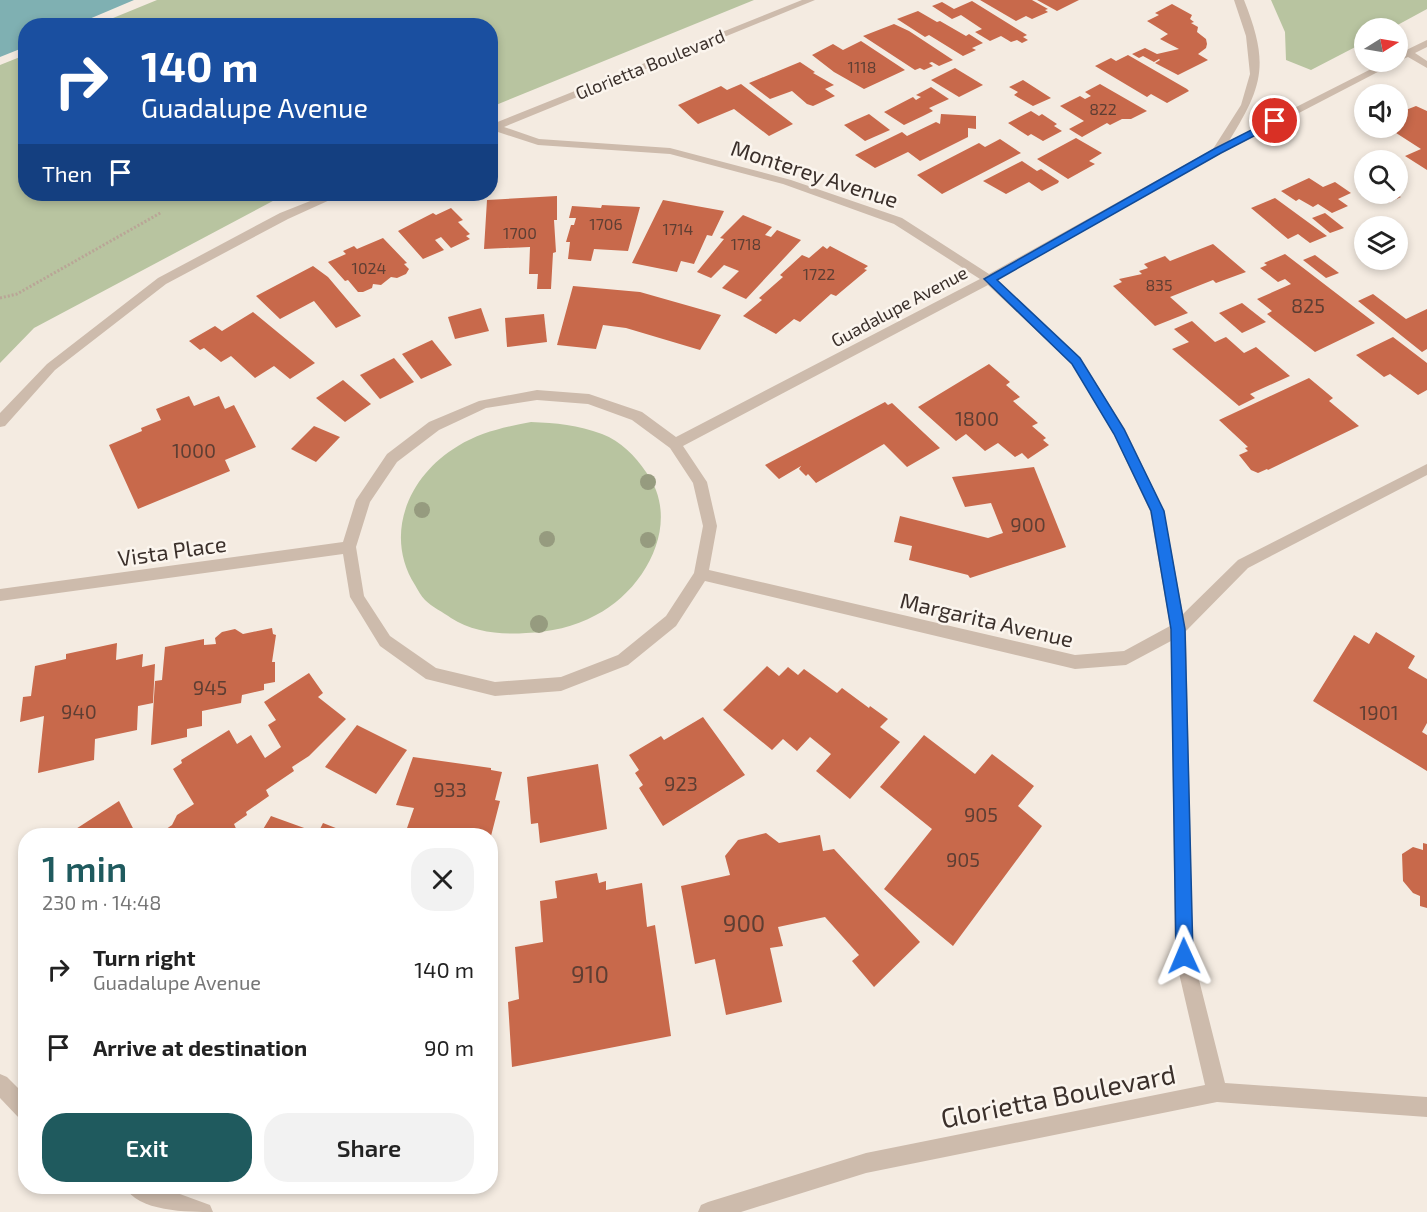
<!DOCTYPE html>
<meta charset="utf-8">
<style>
:root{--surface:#fff;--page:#f2f2f2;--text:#222;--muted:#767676;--accent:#1f5a5e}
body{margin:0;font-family:"Exo 2",sans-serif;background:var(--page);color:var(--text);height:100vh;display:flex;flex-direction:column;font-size:22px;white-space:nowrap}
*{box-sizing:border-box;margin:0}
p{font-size:20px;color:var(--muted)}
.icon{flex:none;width:33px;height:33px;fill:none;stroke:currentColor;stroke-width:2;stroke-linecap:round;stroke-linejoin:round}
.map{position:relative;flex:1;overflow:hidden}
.drawer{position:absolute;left:18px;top:828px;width:480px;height:366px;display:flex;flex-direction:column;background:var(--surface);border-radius:24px;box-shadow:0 3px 9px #0003}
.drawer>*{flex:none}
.top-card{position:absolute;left:18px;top:18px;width:480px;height:183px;border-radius:24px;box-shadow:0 3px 9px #0003;background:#1a4fa0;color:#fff;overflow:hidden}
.needle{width:39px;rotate:79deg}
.buttons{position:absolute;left:1354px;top:18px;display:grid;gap:12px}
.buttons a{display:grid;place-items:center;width:54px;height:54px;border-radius:50%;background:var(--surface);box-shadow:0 3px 9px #0003;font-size:30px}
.pin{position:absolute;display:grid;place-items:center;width:51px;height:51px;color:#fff;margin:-26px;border:3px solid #fff;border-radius:50%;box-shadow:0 2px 6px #0007}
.me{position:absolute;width:66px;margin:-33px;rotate:359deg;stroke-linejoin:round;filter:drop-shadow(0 0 4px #0008)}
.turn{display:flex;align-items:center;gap:21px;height:126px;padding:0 24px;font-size:27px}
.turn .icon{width:78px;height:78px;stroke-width:2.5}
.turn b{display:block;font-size:42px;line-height:51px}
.then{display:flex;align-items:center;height:57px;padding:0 24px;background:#0003;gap:12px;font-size:22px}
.round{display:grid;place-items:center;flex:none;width:63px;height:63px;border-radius:24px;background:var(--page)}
.summary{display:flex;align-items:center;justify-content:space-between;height:102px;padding:0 24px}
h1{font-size:36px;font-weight:600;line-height:45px;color:var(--accent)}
.button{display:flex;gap:12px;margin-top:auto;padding:12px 24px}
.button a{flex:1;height:69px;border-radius:24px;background:var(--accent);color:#fff;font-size:24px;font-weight:600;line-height:69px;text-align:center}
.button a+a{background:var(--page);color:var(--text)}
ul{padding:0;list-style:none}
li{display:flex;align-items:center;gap:18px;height:78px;padding:0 24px}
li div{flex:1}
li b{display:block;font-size:22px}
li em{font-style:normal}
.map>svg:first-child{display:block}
.green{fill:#b8c4a0}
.water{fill:#7fb0b2}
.building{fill:#c8694b}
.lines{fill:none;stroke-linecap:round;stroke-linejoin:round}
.path{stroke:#b9a596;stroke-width:3;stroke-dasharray:2 2;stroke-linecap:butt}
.minor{fill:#cdbbac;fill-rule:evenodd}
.tree{fill:#969b7f}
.route{fill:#1a73e8;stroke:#114b97;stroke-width:1.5}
.labels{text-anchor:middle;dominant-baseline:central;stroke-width:5;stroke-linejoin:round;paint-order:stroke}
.far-number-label{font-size:16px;fill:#5e3e33}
.far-street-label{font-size:18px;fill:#3b302b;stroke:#fbf5ee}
.number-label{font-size:20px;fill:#5e3e33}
.street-label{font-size:22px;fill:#3b302b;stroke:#fbf5ee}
.near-number-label{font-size:24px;fill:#5e3e33}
.near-street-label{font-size:27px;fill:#3b302b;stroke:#fbf5ee}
</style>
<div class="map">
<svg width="1427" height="1212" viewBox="0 0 1427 1212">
<rect width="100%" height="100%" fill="#f4ebe1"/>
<g class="green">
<polygon points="157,0 754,0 491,107 490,26 96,25"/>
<polygon points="1271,0 1427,0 1427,9 1392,28 1365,28 1365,42 1311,70 1286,60 1285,32"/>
<polygon points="25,55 26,194 286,194 34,328 0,363 0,65"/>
<path d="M531 422C556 423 578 425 602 434 621 441 635 456 646 472 683 522 645 590 596 615 574 627 550 632 526 633 501 635 472 632 451 618 443 612 432 607 425 600 421 596 418 590 415 585 383 534 409 475 458 446 481 432 505 427 531 422Z"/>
</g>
<polygon class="water" points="0,0 134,0 75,25 26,26 25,47 0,57"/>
<g class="building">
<polygon points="980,0 1032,0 1048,9 1045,10 1048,12 1032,19 1026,16 1016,21"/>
<polygon points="1037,0 1079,0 1057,11"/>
<polygon points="972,1 1027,35 1023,37 1028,40 1022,43 1017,40 1011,42 1001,36 990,41 975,32 982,29 961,15 952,19 932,6 942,2 954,9"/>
<polygon points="1172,4 1192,15 1190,19 1194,22 1191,23 1198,27 1197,32 1206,39 1207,44 1206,48 1198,54 1208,60 1178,75 1155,63 1160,60 1159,59 1154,62 1143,56 1139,58 1132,54 1145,48 1157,54 1179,49 1160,39 1168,34 1147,21 1159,15 1155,13"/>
<polygon points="918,11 937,22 940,21 966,36 969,34 983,43 972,48 976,50 963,56 929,35 925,37 897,19"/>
<polygon points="894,24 909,31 953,60 939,66 932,62 929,63 933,66 924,70 920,68 915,70 863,36"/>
<polygon points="861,41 905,70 864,89 834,72 812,55 833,44 843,50"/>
<polygon points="1128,55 1187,89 1189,91 1167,103 1151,94 1147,97 1095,66 1111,58 1116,61"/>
<polygon points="800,62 815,72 813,73 834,85 825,89 835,96 813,106 807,104 792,91 770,99 749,83"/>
<polygon points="955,68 983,85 959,97 931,80"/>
<polygon points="1023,80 1051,98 1033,106 1014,95 1018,92 1009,87"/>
<polygon points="741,84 793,124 769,136 734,109 698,124 678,105 721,86 727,90"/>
<polygon points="1100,84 1147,111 1131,119 1122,119 1110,125 1107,123 1082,137 1069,129 1084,121 1060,106 1080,96 1085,99 1091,96 1085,92"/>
<polygon points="931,87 949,99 929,108 933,111 923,116 904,125 884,112 913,97 916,100 921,97 916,95"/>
<polygon points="1416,106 1427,111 1427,170 1405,156 1421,149 1393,131 1398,130 1394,128 1398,128 1398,113"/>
<polygon points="1031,111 1039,116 1042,114 1057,124 1054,126 1062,131 1043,141 1031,134 1028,136 1008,123"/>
<polygon points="869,114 890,130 865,141 844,125"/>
<polygon points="941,114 976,116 976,129 968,128 968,137 920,161 908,152 875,168 855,155 902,132 907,136 936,122 940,124"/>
<polygon points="1076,138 1102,153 1089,161 1095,164 1068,179 1037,159"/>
<polygon points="1000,139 1021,153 942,194 917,175 979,143 985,147"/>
<polygon points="1022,161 1037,171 1041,169 1059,181 1058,183 1042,191 1029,182 1006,194 983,181"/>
<polygon points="1309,178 1323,187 1335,182 1351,193 1338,199 1348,206 1332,213 1318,204 1313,207 1299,199 1296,201 1281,191"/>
<polygon points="1374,194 1395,194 1401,197 1388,203"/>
<polygon points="557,196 557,220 554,220 556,252 553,253 551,289 537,289 538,274 529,274 530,247 484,249 487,200"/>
<polygon points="1275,198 1327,236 1310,243 1298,234 1288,239 1251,208"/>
<polygon points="663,200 724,211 712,236 707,235 694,264 681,261 677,272 632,263"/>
<polygon points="602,205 640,207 628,251 594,249 591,261 568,259 570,242 566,242 571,225 574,225 576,218 569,218 572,206 601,208"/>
<polygon points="451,208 463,220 458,222 470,234 466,236 470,239 451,248 441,237 435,240 444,250 423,259 398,231 433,213 436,215"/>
<polygon points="1325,213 1344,228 1330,233 1312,218"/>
<polygon points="743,215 772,227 765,235 771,237 777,230 801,240 746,299 722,288 739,271 724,265 711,278 697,272 724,239 720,238"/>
<polygon points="383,238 407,263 404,264 409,269 406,274 397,278 391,277 381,285 373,284 372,288 363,292 358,292 348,280 345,281 328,262 346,254 343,251 354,246 357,249"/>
<polygon points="1213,244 1246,272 1216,283 1213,280 1170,297 1188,313 1155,326 1113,286 1122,282 1119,279 1142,274 1139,271 1148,268 1144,264 1165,256 1170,261"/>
<polygon points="823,246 827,249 830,246 868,266 864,269 867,270 836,296 831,294 800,322 794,319 776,334 743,316 762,300 759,298 783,277 780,275 790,266 802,255 809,258"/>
<polygon points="1285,254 1375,323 1315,352 1267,314 1272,311 1257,299 1291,284 1285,279 1278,282 1260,268 1267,265 1264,263"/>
<polygon points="1315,255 1339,273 1326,278 1303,260"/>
<polygon points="313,266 328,277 361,316 336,328 314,301 280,319 256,296"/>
<polygon points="573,286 640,292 721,315 700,350 626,328 603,325 596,349 557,345"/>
<polygon points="1373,294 1406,319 1427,309 1427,349 1422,352 1358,301"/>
<polygon points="1242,303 1266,322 1242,333 1219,313"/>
<polygon points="481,308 489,331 455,339 448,317"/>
<polygon points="253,312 315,363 290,379 274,366 255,378 231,356 221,362 204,348 200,350 189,341 215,326 222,331"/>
<polygon points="544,314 547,342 507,347 505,318"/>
<polygon points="1192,321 1215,342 1226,337 1244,353 1256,347 1290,376 1250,394 1255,398 1239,406 1172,349 1189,342 1174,329"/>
<polygon points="1393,337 1427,363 1427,390 1418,395 1390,374 1384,377 1356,355"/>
<polygon points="432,340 452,365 421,379 402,354"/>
<polygon points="394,358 414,382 380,399 360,375"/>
<polygon points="989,364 1010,382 1006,385 1020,397 1013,401 1038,423 1032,426 1046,438 1043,440 1049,445 1028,459 1022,453 1015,457 998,443 985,451 966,434 956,441 918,407"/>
<polygon points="1309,378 1333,398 1329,401 1359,426 1268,470 1267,469 1258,473 1251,470 1239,455 1248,451 1245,448 1248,447 1219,420"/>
<polygon points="343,380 371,404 345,422 316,398"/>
<polygon points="189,396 194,406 219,396 225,409 234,405 256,447 225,460 230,471 138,509 109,445 142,431 141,428 161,420 156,409"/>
<polygon points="885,402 888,405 892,403 940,448 907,467 884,444 816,483 808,474 806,476 799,469 801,466 779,479 765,465"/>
<polygon points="314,426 340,437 316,462 291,449"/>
<polygon points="1034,467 1066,547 970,578 968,575 909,560 912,546 894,542 900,516 988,538 1003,533 991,503 965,507 952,477"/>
<polygon points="272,628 273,634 276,635 272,662 275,662 275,682 264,684 264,690 242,695 241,703 202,711 202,726 187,729 187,737 151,745 155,681 162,680 165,647 204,639 204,645 216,644 215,638 222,632 235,629 243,634"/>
<polygon points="1376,632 1415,656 1408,668 1427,679 1427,723 1422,732 1427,735 1427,771 1313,701 1354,635 1369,644"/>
<polygon points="117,643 116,660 143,654 142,667 155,664 153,703 138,706 137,730 95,739 94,760 38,773 44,716 20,722 23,697 31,696 35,666 66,659 66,654"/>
<polygon points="767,666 779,676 788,667 798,675 804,669 837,693 842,688 869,708 870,706 888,719 880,727 900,742 850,799 816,771 831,754 810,737 797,751 783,739 772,750 723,710"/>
<polygon points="309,673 323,693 318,697 346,719 309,756 292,767 294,771 266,790 269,796 246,812 247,815 234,824 238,833 234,836 214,836 211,830 202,836 156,836 172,825 177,815 194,804 173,769 182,763 181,760 229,730 237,744 251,735 265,758 281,747 268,725 276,720 264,702"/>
<polygon points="703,717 745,775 663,826 639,788 643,785 635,773 639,770 629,755 661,736 664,740"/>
<polygon points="357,725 407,750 376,794 325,767"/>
<polygon points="924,735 975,774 992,754 1034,786 1018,806 1042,826 953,946 884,889 932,829 880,787"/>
<polygon points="413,757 491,768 491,770 502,772 495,800 500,801 491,836 424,836 425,833 406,831 414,808 396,805"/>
<polygon points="598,764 607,829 540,843 538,823 531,824 527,777"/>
<polygon points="119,801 137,836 65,836"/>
<polygon points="271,816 318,833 323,823 356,836 259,836"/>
<polygon points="766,833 779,843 820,835 823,851 834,849 920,942 874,987 852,961 859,955 825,917 778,927 783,946 770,948 782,1002 726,1015 715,959 695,964 681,886 730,875 725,856 738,840"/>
<polygon points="1423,843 1427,844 1427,908 1420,906 1420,896 1413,893 1403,881 1402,854 1413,847 1423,850"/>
<polygon points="597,873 599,883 606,881 606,890 642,883 647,927 655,925 671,1036 512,1067 508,1002 519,999 515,947 543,942 540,901 557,898 555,881"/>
</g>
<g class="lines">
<polyline class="path" points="0,298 17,294 162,212"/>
<g class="minor">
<path d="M802 0H815L504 127 539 139 670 148 791 180 902 218 989 274 1213 149 1241 105 1250 74 1246 36 1234 0H1244C1269 63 1264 85 1229 141L1385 62H1397L1222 153 997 280 1080 358 1125 429 1164 511 1183 614 1238 560 1427 464V475L1248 568 1186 631 1193 956 1225 1083 1427 1097V1117L1217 1102 866 1173 741 1212H698L701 1205 708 1202 866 1153 1205 1085 1175 956 1171 641 1126 665 1075 669 705 581 676 626 628 665 561 691 495 696 426 679 380 646 350 597 343 554 0 601V589L343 542 356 500 387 454 429 422 479 401 537 390 589 394 642 412 676 437 980 279 894 224 783 184 670 154 538 145 495 131 490 132V125ZM988 285 1072 364 1114 435 1150 511 1170 626 1124 651 1075 655 709 570 717 526 707 482 683 446ZM537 400 588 404 632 420 670 448 693 483 703 526 694 573 666 616 618 655 561 677 495 682 436 668 390 636 364 596 356 547 370 502 397 462 439 430 486 408Z"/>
<polygon points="1427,40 1427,47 1415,53 1427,61 1427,68 1408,57 1398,61 1398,54"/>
<polygon points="328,194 343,194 288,219 166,284 55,370 5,426 0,427 0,413 47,364 158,278 280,213"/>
<polygon points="0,1074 7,1077 26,1096 26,1121 19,1118 0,1098"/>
<path d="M125 1186H158L210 1205 213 1212C189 1212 136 1212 125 1186Z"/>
</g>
</g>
<g class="tree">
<circle cx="648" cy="482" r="8"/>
<circle cx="422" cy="510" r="8"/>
<circle cx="547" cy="539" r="8"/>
<circle cx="648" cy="540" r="8"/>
<circle cx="539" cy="624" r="9"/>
</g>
<polygon class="route" points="1275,118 1280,121 1279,123 1221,153 997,280 1080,358 1124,429 1164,511 1185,629 1193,956 1190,962 1184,965 1178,962 1176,956 1171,629 1151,511 1114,434 1072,364 984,279 1214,149"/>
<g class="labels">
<g class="far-number-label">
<text x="862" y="66">1118</text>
<text x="1103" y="108">822</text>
<text x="606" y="223">1706</text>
<text x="678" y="228">1714</text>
<text x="520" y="232">1700</text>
<text x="746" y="243">1718</text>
<text x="369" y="267">1024</text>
<text x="819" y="273">1722</text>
<text x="1159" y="284">835</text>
</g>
<g class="far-street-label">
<text transform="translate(650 64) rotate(-22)">Glorietta Boulevard</text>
<text transform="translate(899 306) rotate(-28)">Guadalupe Avenue</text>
</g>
<g class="number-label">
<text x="1308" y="305">825</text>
<text x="977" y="418">1800</text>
<text x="194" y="450">1000</text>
<text x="1028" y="524">900</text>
<text x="210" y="687">945</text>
<text x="79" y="711">940</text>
<text x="1379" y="712">1901</text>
<text x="681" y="783">923</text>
<text x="450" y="789">933</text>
<text x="981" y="814">905</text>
<text x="963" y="859">905</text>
</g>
<g class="street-label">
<text transform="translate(815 173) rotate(18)">Monterey Avenue</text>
<text transform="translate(172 550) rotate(-8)">Vista Place</text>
<text transform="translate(987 619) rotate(13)">Margarita Avenue</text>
</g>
<g class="near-number-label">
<text x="744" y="922">900</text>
<text x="590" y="973">910</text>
</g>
<g class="near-street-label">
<text transform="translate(1058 1095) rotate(-11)">Glorietta Boulevard</text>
</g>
</g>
</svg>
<div class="buttons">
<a><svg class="needle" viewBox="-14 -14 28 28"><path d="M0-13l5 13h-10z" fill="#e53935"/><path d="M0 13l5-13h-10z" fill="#767676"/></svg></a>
<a><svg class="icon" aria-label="sound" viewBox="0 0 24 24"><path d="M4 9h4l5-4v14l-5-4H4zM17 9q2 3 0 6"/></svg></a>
<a><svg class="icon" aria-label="search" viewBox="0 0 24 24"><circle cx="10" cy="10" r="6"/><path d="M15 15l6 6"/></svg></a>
<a><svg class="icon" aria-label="layers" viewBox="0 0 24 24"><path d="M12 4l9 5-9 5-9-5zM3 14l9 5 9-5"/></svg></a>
</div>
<div class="pin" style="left:1275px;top:121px;background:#d93025"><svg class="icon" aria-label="arrive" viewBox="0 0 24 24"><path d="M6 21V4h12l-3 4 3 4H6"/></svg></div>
<svg class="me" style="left:1184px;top:956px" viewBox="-20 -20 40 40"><path d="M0-17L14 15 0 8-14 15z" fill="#1a73e8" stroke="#fff" stroke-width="4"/></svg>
<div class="top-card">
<div class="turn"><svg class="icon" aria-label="right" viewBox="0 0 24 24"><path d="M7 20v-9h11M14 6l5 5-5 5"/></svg><div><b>140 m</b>Guadalupe Avenue</div></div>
<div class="then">Then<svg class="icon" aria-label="arrive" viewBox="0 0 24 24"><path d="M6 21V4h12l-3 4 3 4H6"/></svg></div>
</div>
<section class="drawer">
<div class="summary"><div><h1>1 min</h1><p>230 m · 14:48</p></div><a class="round"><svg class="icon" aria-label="close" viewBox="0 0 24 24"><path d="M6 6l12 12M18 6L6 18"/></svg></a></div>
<ul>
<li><svg class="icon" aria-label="right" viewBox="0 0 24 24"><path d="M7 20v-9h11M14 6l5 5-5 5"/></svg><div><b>Turn right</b><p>Guadalupe Avenue</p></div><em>140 m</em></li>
<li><svg class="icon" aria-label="arrive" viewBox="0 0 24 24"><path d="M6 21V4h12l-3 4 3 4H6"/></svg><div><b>Arrive at destination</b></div><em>90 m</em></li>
</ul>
<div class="button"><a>Exit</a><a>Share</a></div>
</section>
</div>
